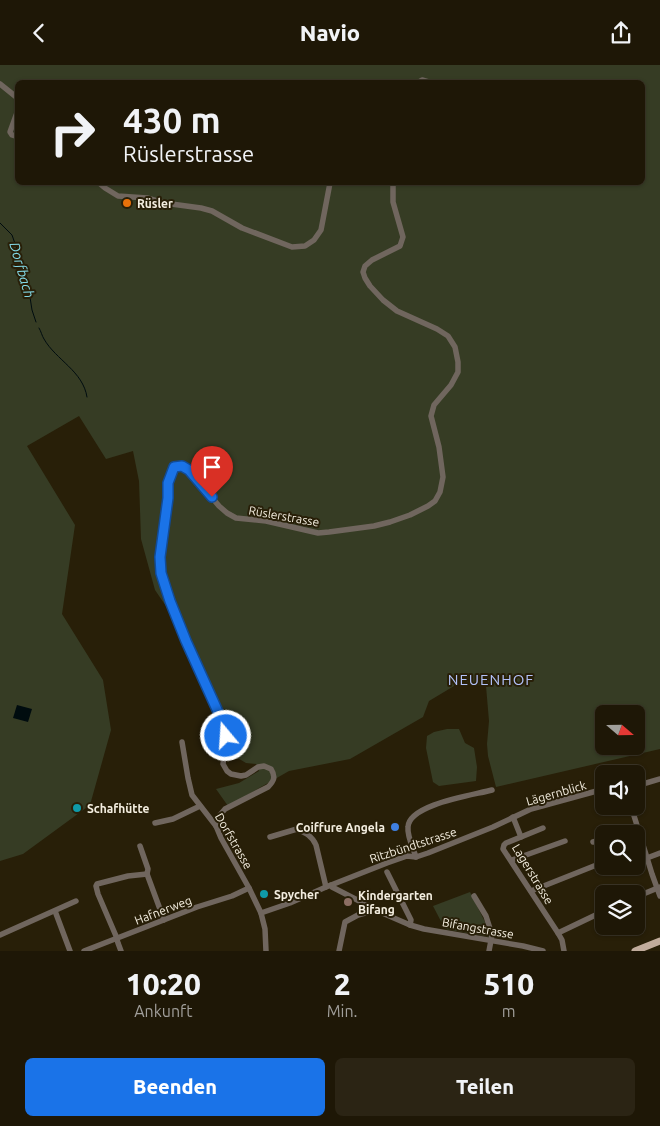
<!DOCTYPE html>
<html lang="de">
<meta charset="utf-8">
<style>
:root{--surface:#1e1706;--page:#2b2414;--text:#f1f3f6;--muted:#a19f9b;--line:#3c3628;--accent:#1a73e8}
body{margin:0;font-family:Ubuntu,sans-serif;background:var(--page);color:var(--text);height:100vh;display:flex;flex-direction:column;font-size:19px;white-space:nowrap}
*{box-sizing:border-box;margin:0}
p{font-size:16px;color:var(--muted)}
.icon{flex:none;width:28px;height:28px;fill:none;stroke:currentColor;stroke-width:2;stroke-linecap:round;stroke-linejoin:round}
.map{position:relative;height:886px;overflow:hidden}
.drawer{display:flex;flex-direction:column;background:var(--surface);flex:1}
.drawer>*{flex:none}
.banner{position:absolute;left:15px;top:15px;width:630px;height:105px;border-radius:8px;box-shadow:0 1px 4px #0004,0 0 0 1px var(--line);background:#1e1706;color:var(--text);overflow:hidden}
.needle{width:32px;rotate:110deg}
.buttons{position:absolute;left:595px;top:640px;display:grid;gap:10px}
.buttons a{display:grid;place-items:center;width:50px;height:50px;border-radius:8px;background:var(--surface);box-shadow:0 1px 4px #0004,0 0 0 1px var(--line);font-size:25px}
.pin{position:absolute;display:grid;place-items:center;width:42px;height:42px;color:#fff;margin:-51px -21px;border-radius:50% 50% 50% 0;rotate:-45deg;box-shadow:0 0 5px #0007}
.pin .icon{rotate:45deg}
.me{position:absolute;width:55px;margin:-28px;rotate:342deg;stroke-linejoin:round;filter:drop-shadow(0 0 4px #0008)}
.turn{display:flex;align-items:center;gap:18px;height:105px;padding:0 25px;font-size:22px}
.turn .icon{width:65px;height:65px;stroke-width:2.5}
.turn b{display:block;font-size:35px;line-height:42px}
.eta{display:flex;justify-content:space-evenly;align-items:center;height:85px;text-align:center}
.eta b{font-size:30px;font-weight:800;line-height:35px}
.primary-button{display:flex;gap:10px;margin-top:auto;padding:10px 25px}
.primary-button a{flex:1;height:58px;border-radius:8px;background:var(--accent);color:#fff;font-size:20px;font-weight:800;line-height:58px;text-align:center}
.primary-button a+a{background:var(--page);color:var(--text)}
header{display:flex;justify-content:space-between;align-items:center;height:65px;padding:0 25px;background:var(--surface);font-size:22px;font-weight:800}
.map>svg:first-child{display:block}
.green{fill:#363c24;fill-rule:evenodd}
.water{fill:#000c0f}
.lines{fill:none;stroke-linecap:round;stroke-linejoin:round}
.stream{stroke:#000c0f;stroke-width:1}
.minor{stroke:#70665e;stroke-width:5.5}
.major{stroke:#c1ac9c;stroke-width:7}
.route-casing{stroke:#114b97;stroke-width:12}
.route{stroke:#1a73e8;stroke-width:9}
.food-dot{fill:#e8710a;stroke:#281f08;stroke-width:2}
.culture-dot{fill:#0f9aa8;stroke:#281f08;stroke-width:2}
.shop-dot{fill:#3f7fe0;stroke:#281f08;stroke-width:2}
.education-dot{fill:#8d6e63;stroke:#281f08;stroke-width:2}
.labels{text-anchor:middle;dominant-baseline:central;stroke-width:4;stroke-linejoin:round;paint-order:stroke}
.poi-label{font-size:12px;font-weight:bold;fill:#f4eee0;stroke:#281f08;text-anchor:start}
.street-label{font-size:12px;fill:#f4eee0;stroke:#281f08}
.water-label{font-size:14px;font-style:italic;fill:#82d8e5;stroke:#281f08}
.quarter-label{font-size:15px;letter-spacing:1px;fill:#b2c1f8;stroke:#281f08}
</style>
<header><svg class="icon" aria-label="back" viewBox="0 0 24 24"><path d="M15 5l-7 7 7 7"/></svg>Navio<svg class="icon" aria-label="share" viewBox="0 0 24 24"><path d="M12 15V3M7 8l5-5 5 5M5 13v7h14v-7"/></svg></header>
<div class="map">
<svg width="660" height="886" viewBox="0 0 660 886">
<rect width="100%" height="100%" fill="#281f08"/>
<g class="green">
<path d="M0 0H660V684L496 722 488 691 487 679 489 656 486 621 459 618 429 636 423 652 350 694 289 706 228 741 216 724 239 718 259 706 256 699 246 698 236 692 217 649 187 572 155 525 141 474 139 416 133 386 106 394 79 351 27 381 75 460 62 549 103 615 111 665 90 740 23 789 0 796ZM18 18H642V118H18ZM604 649H636V681H604Z"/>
<polygon points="447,664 459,664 465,678 474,683 477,702 476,716 439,721 433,717 426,683 427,671 434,667"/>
<polygon points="470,827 485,857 490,872 445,864 433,841"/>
</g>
<polygon class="water" points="17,640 32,644 28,657 13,653"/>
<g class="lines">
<g class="stream">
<polyline points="0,158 12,170 27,213 32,245 36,257"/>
<path d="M39 263C41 266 42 271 44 274 56 295 83 306 87 332"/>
</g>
<g class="minor">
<polyline points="417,18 422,15 432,18"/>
<polyline points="0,19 15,31 18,34"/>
<polyline points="18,45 10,67 12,70 18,72"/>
<polyline points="99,118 105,123 118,131 147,133 164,138 201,143 212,146 242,163 292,182 305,181 314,175 321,165 330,118"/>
<polyline points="182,677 188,713 192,730 216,761 221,773 249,823 261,848 265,864 266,886"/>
<polyline points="636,721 660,714"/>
<polyline points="631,741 652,809 660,831"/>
<polyline points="513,752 521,772"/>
<polyline points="155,758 173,754 200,741"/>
<path d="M216 761C216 753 220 750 225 744L268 722C274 716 276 712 271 704L264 701 258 702 246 710 241 711 231 709 227 706 223 699 227 669 219 649 186 576 165 520 161 507V492L168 418 174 401H182L189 405 219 441 227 448 236 453 266 456 318 468 329 467 374 461 390 457 410 450 428 441 435 436 440 427 443 412 439 382 431 351 434 340 451 320 458 307V297L455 282 448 271 437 264 397 246 383 235 370 221 365 213 363 207 365 201 372 195 400 181 403 172 393 137V118"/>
<polyline points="543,763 506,778 504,780 503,784 558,868 562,875 564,886"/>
<polyline points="622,769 638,764"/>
<path d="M270 772 297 764C306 768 312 771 316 780L326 822"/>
<polyline points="593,777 604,774"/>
<polyline points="140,781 148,804 147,809"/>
<polyline points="636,788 644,786"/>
<path d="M416 792C413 783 407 771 408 762 409 739 474 730 492 725"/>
<polyline points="647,793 660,788"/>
<polyline points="512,795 565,776"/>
<polyline points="387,807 411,855 410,860"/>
<polyline points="331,820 332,822 369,841 372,846 380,847 410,860 424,864 523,881 543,886"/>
<polyline points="531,826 604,797"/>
<polyline points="474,831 486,851 492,870 489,886"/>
<polyline points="636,832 660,822"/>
<polyline points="55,846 70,886"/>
<polyline points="261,848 290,838 326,822 387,798 407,791 416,792 428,788 493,762 531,744 604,724"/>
<polyline points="558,868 604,846"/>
<polyline points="0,870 76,836"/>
<polyline points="84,886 197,842 232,831 249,823"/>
<polyline points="121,886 118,878 116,871 98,829 96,821 97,819 128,811 147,809 164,855"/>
<polyline points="339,886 345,857 358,850 372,846"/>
</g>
<polyline class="major" points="635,886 660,876"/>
</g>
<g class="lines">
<defs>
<polyline id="route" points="212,432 189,405 182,401 174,402 168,418 168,433 160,492 161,508 170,536 186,576 219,649 227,669 226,671"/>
</defs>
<use href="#route" class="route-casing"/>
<use href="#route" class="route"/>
</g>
<circle class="food-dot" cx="127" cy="138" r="5"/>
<g class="culture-dot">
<circle cx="77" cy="743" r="5"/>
<circle cx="264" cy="829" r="5"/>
</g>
<circle class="shop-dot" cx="395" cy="762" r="5"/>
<circle class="education-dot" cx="348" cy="837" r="5"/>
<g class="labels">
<g class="poi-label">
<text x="137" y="138">Rüsler</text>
<text x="87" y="743">Schafhütte</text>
<text x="385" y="762" text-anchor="end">Coiffure Angela</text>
<text x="274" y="829">Spycher</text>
<text x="358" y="830">Kindergarten<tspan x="358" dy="14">Bifang</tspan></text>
</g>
<g class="street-label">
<text transform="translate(284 451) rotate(10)">Rüslerstrasse</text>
<text transform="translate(556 728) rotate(-16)">Lägernblick</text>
<text transform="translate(234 776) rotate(60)">Dorfstrasse</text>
<text transform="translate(413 780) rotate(-18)">Ritzbündtstrasse</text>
<text transform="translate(533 809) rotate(59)">Lagerstrasse</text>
<text transform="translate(163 845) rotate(-21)">Hafnerweg</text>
<text transform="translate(478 863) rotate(10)">Bifangstrasse</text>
</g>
<g class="water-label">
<text transform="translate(22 205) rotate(74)">Dorfbach</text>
</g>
<g class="quarter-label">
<text x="491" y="614">NEUENHOF</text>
</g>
</g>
</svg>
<div class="buttons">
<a><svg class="needle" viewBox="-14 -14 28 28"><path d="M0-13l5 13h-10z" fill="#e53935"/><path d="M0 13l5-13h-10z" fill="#a19f9b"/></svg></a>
<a><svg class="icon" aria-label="sound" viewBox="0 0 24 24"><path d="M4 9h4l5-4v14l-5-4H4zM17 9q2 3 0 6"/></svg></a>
<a><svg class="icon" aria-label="search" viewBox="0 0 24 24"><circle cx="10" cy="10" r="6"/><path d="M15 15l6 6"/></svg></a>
<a><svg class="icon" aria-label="layers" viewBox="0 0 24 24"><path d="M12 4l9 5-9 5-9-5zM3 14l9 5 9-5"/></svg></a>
</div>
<div class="pin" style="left:212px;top:432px;background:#d93025"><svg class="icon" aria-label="arrive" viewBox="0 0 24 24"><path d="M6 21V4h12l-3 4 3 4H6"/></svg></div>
<svg class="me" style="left:226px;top:671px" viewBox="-20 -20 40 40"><circle r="17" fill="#1a73e8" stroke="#fff" stroke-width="3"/><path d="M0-11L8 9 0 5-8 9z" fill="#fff"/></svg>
<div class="banner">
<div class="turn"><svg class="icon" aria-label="right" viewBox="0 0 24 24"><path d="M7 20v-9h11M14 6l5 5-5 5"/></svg><div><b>430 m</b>Rüslerstrasse</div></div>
</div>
</div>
<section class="drawer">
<div class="eta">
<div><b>10:20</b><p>Ankunft</p></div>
<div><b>2</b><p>Min.</p></div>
<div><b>510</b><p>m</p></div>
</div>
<div class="primary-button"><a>Beenden</a><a>Teilen</a></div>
</section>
